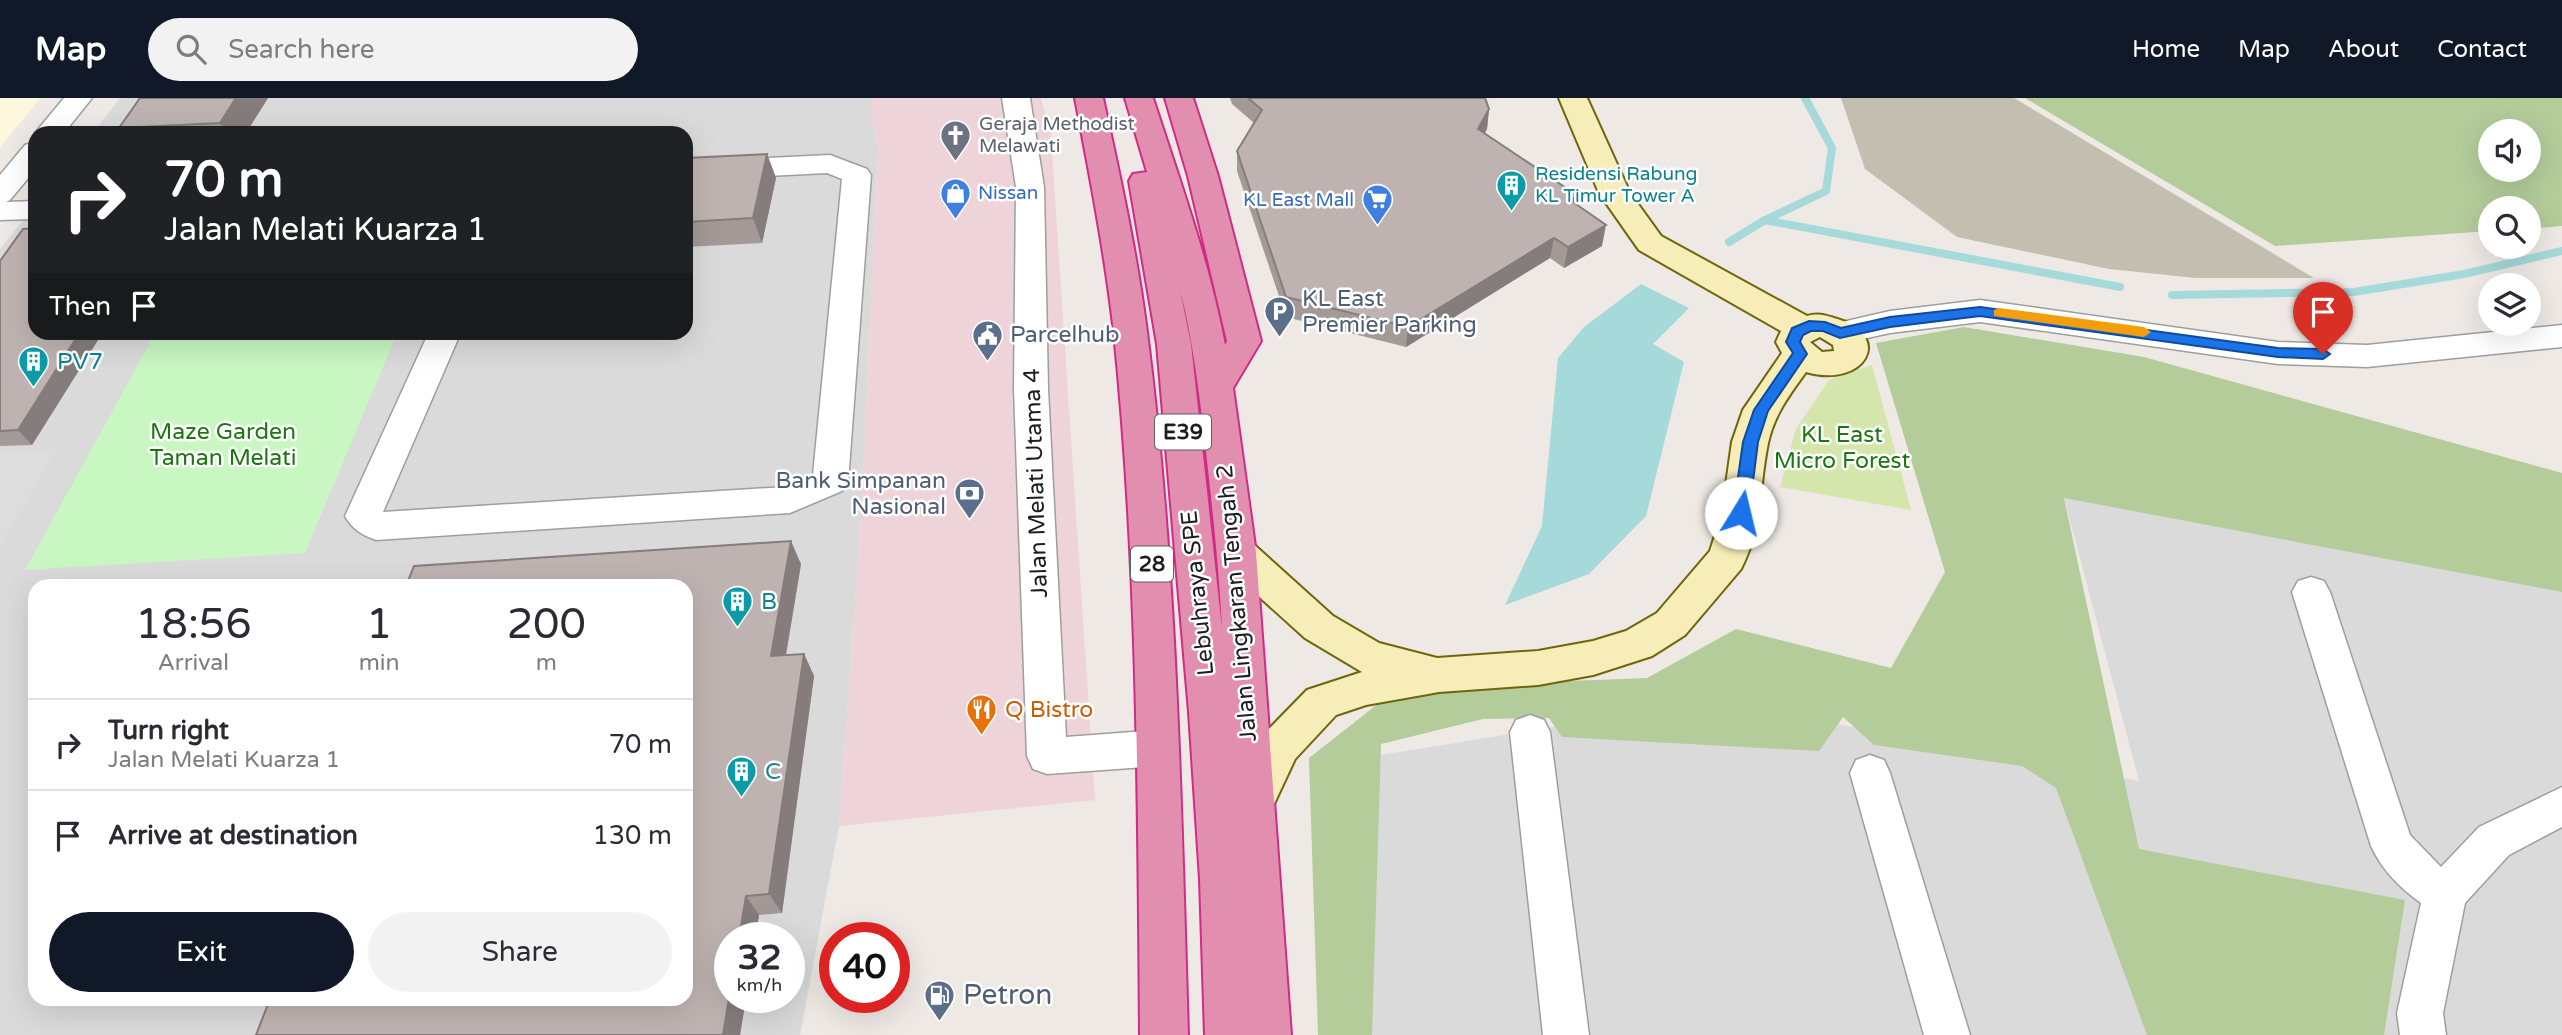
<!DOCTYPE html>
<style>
:root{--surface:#fff;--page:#f2f2f3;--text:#2b2b33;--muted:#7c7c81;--line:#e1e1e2;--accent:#111827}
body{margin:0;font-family:"Varela Round",sans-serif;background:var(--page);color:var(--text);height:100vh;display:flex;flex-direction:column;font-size:26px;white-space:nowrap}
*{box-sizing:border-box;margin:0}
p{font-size:23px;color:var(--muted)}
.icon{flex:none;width:38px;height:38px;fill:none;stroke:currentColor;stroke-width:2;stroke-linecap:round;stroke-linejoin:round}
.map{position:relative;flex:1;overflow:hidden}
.details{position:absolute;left:28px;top:481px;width:665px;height:427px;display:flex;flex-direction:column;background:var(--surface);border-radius:21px;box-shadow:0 7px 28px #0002}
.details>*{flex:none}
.top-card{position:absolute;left:28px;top:28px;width:665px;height:214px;border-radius:21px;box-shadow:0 7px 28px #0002;background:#202124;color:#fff;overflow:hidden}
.controls{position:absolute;left:2478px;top:21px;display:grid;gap:14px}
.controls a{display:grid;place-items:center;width:63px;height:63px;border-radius:50%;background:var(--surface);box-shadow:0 7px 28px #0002;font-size:35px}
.speed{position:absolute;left:714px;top:824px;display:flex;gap:14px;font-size:35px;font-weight:700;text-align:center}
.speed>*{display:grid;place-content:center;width:91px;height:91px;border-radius:50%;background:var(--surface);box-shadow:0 7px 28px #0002;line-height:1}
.speed small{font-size:18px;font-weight:400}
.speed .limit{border:10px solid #d22;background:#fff;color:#111}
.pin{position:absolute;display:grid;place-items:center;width:60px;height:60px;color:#fff;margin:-72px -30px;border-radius:50% 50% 50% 0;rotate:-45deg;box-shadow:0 0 7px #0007}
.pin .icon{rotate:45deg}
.me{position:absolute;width:77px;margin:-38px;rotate:9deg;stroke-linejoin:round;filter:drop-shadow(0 0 5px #0008)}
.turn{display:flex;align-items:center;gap:24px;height:147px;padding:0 21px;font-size:32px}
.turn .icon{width:91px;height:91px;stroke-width:2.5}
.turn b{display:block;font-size:49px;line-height:60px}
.then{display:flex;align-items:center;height:66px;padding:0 21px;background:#0003;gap:14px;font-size:26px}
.eta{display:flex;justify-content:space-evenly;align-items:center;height:119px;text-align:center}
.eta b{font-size:42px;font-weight:600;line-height:49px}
.primary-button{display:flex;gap:14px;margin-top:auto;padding:14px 21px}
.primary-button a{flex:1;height:80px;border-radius:42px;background:var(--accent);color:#fff;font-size:28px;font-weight:600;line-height:80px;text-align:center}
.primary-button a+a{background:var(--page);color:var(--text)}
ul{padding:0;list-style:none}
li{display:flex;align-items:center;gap:21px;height:91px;padding:0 21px;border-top:2px solid var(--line)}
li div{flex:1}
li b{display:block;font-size:26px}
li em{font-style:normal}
header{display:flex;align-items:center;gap:42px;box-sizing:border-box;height:98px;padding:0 35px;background:var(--accent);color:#fff}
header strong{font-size:33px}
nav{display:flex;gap:38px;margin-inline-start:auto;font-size:24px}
.search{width:490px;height:63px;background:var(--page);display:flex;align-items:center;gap:18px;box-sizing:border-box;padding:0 24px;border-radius:38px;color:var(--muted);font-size:26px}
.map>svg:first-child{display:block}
.residential{fill:#dbdadb;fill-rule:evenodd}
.commercial{fill:#eed3d8}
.education{fill:#fdf7dd}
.construction{fill:#c2beb0}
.grass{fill:#d4e6ab}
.forest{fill:#b3cc9a;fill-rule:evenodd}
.park{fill:#c8f7c2}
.parking{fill:#ddd}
.water{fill:#a6d9da}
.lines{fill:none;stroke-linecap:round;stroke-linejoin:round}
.stream{stroke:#a6d9da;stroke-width:8}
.street-casing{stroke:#9e9e9e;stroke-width:3}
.secondary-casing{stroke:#6f660a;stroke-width:4}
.highway-casing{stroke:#d12c85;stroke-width:4}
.street{fill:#fff;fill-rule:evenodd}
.secondary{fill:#f6edb9;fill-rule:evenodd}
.highway{fill:#e28eaf;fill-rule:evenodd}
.wall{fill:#a39a97}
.shaded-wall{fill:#857d7b}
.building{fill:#beb3b0;stroke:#857d7b;stroke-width:2}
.route{fill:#1a73e8;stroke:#114b97;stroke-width:2}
.slow{fill:#f59e0b}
.labels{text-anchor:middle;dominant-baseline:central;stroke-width:5;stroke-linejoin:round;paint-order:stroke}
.far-worship-label{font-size:19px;fill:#5b616d;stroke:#fff;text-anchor:start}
.far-culture-label{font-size:19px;fill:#0d838f;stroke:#fff;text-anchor:start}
.far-shop-label{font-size:19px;fill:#366cbe;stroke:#fff;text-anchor:start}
.shield{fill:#fff;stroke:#616161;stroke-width:2}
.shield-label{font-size:21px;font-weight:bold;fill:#1d1d1d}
.service-label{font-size:23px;fill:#4e5e75;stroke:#fff;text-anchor:start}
.culture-label{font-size:23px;fill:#0d838f;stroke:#fff;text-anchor:start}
.park-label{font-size:23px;fill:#1c7710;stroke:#fff}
.street-label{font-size:23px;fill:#1d1d1d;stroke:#fff}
.food-label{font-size:23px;fill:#c56008;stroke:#fff;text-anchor:start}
.near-service-label{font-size:28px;fill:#4e5e75;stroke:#fff;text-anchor:start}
</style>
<header>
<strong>Map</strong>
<div class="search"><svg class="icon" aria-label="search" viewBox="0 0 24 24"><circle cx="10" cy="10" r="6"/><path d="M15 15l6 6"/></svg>Search here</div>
<nav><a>Home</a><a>Map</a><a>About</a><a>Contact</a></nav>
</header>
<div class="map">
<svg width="2562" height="937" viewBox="0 0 2562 937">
<rect width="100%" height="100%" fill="#eee9e4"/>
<g class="residential">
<path d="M120 0H870L878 53 861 421 839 728 800 937H0V151L35 107V234H686V35H93ZM35 488H686V901H35ZM730 840H789V900H730Z"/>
<polygon points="2064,400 2562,492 2562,937 1341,937 1325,666 1714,603 2139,683"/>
</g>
<polygon class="commercial" points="870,0 1041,0 1051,39 1095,702 839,728 861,421 878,53"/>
<polygon class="education" points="0,0 41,0 0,49"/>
<polygon class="construction" points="1841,0 2014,0 2314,180 2196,180 2109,171 1957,139 1865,71"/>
<polygon class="grass" points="1872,267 1911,412 1780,389 1796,331 1829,282"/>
<g class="forest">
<path d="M2025 0H2562V128L2529 131V110H2490V133L2275 148ZM2490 33H2529V72H2490Z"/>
<polygon points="1964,229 2144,259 2562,375 2562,494 2064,400 2139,751 2405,802 2384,937 2147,937 2056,690 2022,668 1874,647 1843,619 1819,653 1562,639 1549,620 1483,621 1381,646 1372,937 1318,937 1309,660 1379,605 1491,586 1647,580 1736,531 1891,570 1945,474 1876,245"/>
</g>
<polygon class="park" points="156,234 397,235 305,455 25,472"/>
<polygon class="parking" points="57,351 24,408 0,448 0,355"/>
<polygon class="water" points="1641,186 1689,210 1653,246 1684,264 1646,418 1589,476 1505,507 1542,428 1558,260 1584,229"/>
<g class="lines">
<g class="stream">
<polyline points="1765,122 2120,189"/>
<polyline points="1729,144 1765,122 1826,93 1832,50 1805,0"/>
<polyline points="2172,197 2354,194 2464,176 2562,153"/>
</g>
<defs>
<g id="street">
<polygon points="64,0 92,0 64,35 35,35"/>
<polygon points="1002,0 1030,0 1044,89 1048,291 1066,639 1159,632 1173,638 1179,650 1173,662 1159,668 1047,676 1033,671 1027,658 1014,291 1016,89"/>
<polygon points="35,44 35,72 10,102 6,104 35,103 35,121 0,122 0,77 25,47"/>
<path d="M830 57 867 71 871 77 848 384 842 393 790 415 376 442C362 437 352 431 345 418L429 234H461L383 414 786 389 813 377 842 81 827 75 686 82V64Z"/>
<polygon points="1980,202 2278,244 2367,247 2562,227 2562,249 2367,269 2278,266 1980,224 1890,235 1840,246 1829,243 1824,235 1829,227 1890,213"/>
<path d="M2311 479 2324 483 2330 494 2410 737 2441 769 2479 729 2562 689V729L2509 757 2465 805 2443 915 2446 937H2400L2397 915 2421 805C2400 790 2382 772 2371 748L2292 494 2298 483Z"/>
<polygon points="1530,617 1544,622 1550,634 1589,937 1543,937 1510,634 1516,622"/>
<polygon points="1870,657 1884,662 1890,675 1970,937 1924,937 1850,675 1856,662"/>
</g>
<path id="secondary" d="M1559 0H1587L1630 95 1661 138 1807 218C1818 215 1824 217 1834 220 1896 237 1865 291 1806 274 1790 296 1774 317 1768 345 1759 388 1762 431 1741 471L1685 537 1652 558 1593 577 1538 587 1439 594 1366 607 1336 617 1295 661 1267 721 1252 726 1237 721 1230 707 1265 635 1307 592 1362 574 1305 540 1223 466 1218 455 1223 444 1237 440 1251 444 1333 518 1379 545 1437 560 1538 553 1593 543 1626 533 1657 515 1710 453 1722 415 1732 344 1743 312 1782 255 1776 244 1781 233 1639 152 1599 95ZM1820 239 1833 247 1834 253 1822 254 1810 244Z"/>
<g id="highway">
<path d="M1075 0H1103C1120 78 1137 155 1147 234 1177 467 1181 702 1188 937H1140C1138 703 1138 468 1114 235 1105 156 1090 78 1075 0Z"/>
<path d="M1125 0H1153C1179 81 1209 162 1225 247L1227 243 1188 78 1165 0H1193L1218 78 1261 243 1233 290 1256 455 1291 937H1205L1200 781 1189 614 1157 246 1129 83 1133 76 1147 74ZM1180 192C1193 242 1199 294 1205 345 1212 407 1219 469 1222 531L1191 246Z"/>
</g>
</defs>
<use href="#street" class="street-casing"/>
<use href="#secondary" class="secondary-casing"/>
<use href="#highway" class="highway-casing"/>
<use href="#street" class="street"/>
<use href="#secondary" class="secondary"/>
<use href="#highway" class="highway"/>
</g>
<g class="wall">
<polygon points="140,0 268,0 246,35 123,35 119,30"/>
<polygon points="1230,0 1485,0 1489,11 1487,31 1485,35 1576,107 1602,148 1564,170 1550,160 1406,249 1286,219 1237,73 1237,53 1254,25 1232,6"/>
<polygon points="767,56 776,80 762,145 686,149 686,60"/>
<polygon points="0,163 35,234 103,234 32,347 0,348"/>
<polygon points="801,466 786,557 804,556 814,578 782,815 759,817 755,840 730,840 746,900 740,937 256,937 686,901"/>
</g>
<g class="shaded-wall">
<polygon points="236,0 268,0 246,35 227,35 220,25"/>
<polygon points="1489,11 1487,31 1475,51 1478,31"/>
<polygon points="767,56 776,80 762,145 753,120"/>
<polygon points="1578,98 1574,118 1570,102"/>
<polygon points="1606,127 1602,148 1564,170 1568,149"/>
<polygon points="1554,140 1550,160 1406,249 1408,229"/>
<polygon points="80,234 103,234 32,347 18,332"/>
<polygon points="791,443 801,466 782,580 771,558"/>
<polygon points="804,556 814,578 782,815 769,796"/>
<polygon points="746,798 759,817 755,840 739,840"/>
<polygon points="730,894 730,900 746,900 740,937 723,937"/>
</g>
<g class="building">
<polygon points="140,0 236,0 220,25 119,30"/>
<polygon points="1248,0 1485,0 1489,11 1478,31 1578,98 1570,102 1606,127 1568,149 1554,140 1408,229 1286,199 1237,53 1262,12"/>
<polygon points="767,56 753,120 686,124 686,60"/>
<polygon points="35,130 35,234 80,234 18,332 0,333 0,163 23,131"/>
<polygon points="791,443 771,558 804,556 769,796 746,798 739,840 730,840 730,894 723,937 256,937 270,901 686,901 686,488 406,488 414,468"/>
</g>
<polygon class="route" points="1980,209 2278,250 2323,251 2330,256 2323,261 2278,259 1980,218 1890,229 1840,240 1823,233 1811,233 1803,237 1800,244 1807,256 1768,313 1758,344 1749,415 1741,421 1736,419 1733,415 1743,344 1754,312 1793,255 1786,244 1792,230 1809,223 1825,224 1841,230 1890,219"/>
<polygon class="slow" points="1999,210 2144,229 2151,234 2144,239 1994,218 1994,212"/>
<defs>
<symbol id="church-pin" viewBox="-11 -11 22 30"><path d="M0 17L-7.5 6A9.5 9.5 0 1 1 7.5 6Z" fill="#6b7280" stroke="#fff"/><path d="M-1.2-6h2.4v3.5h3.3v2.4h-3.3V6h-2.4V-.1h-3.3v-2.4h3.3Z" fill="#fff"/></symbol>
<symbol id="building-pin" viewBox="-11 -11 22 30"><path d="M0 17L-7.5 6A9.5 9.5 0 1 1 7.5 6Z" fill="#0f9aa8" stroke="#fff"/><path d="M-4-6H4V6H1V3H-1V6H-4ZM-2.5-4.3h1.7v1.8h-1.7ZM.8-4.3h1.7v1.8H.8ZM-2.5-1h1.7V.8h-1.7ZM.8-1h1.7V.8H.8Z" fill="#fff"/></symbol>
<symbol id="shop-pin" viewBox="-11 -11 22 30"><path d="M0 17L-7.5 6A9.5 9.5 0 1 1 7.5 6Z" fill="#3f7fe0" stroke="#fff"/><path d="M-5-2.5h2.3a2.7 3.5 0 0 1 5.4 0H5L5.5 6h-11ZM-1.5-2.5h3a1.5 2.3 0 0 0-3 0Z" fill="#fff"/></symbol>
<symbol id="supermarket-pin" viewBox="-11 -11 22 30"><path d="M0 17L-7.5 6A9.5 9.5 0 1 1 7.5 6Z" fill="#3f7fe0" stroke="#fff"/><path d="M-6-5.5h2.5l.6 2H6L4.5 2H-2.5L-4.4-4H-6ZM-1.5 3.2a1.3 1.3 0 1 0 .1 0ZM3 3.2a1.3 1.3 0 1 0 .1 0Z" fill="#fff"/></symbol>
<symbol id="parking-pin" viewBox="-11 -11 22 30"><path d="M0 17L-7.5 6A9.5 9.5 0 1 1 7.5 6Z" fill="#5c6f8a" stroke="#fff"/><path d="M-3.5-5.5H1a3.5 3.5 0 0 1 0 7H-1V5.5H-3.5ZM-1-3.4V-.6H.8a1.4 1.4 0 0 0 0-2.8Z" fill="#fff"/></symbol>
<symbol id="civic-pin" viewBox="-11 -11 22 30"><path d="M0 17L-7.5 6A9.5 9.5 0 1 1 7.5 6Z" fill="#5c6f8a" stroke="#fff"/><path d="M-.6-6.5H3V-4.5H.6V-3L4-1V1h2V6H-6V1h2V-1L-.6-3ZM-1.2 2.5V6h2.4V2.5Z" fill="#fff"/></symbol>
<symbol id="bank-pin" viewBox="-11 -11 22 30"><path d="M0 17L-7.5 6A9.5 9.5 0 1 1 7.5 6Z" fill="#5c6f8a" stroke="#fff"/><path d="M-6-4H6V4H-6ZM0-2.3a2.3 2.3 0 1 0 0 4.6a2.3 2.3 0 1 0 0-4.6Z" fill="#fff"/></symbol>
<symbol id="restaurant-pin" viewBox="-11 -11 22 30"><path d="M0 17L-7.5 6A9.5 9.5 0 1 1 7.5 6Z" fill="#e8710a" stroke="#fff"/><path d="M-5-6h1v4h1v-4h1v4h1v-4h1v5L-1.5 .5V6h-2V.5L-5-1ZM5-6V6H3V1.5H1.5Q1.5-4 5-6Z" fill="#fff"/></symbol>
<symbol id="fuel-pin" viewBox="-11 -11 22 30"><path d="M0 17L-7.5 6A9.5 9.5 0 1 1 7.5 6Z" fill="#5c6f8a" stroke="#fff"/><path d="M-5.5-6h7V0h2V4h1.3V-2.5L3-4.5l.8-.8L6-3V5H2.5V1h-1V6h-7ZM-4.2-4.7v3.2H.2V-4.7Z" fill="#fff"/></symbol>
</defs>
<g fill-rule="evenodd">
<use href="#church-pin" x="938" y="20" width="35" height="47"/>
<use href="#building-pin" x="1494" y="70" width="35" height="47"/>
<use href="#shop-pin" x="938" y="78" width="35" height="47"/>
<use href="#supermarket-pin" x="1360" y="84" width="35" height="47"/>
<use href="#parking-pin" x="1262" y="196" width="35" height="47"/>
<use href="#civic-pin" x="970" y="220" width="35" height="47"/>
<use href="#building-pin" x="16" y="246" width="35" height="47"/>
<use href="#bank-pin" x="952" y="378" width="35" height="47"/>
<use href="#building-pin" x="720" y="486" width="35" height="47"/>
<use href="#restaurant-pin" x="964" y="594" width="35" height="47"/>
<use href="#building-pin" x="724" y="656" width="35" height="47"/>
<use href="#fuel-pin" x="922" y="880" width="35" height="47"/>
</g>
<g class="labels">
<g class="far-worship-label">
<text x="979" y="26">Geraja Methodist<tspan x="979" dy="22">Melawati</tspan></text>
</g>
<g class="far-culture-label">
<text x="1535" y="76">Residensi Rabung<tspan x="1535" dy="22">KL Timur Tower A</tspan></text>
</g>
<g class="far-shop-label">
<text x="978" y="95">Nissan</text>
<text x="1354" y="102" text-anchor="end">KL East Mall</text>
</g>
<g class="shield">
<rect x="1155" y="316.5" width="56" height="35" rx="5"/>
<rect x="1131" y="448.5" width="42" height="35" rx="5"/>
</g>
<g class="shield-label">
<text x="1183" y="334">E39</text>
<text x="1152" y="466">28</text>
</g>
<g class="service-label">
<text x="1302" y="201">KL East<tspan x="1302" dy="26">Premier Parking</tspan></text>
<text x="1010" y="237">Parcelhub</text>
<text x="946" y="383" text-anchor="end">Bank Simpanan<tspan x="946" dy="26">Nasional</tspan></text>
</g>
<g class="culture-label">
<text x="57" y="264">PV7</text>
<text x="761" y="504">B</text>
<text x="765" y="674">C</text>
</g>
<g class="park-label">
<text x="223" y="334">Maze Garden<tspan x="223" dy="26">Taman Melati</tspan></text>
<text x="1842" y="337">KL East<tspan x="1842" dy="26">Micro Forest</tspan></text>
</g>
<g class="street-label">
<text transform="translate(1036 385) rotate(-92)">Jalan Melati Utama 4</text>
<text transform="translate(1198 495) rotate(-96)">Lebuhraya SPE</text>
<text transform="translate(1237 505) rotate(-95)">Jalan Lingkaran Tengah 2</text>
</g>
<g class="food-label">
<text x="1005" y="612">Q Bistro</text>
</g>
<g class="near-service-label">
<text x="963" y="897">Petron</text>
</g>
</g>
</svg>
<div class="controls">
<a><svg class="icon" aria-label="sound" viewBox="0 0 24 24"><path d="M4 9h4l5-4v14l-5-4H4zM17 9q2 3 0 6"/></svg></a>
<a><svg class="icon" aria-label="search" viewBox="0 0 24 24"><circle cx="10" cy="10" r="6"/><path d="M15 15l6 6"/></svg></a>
<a><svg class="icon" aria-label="layers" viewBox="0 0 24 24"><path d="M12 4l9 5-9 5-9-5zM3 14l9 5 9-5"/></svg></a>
</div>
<div class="speed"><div>32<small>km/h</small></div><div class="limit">40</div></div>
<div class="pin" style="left:2323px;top:256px;background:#d93025"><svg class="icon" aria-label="arrive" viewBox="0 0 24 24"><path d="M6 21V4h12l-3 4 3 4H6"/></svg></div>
<svg class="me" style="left:1741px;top:415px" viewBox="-20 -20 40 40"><circle r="19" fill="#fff"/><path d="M0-13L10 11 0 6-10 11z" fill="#1a73e8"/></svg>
<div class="top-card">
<div class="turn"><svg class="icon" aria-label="right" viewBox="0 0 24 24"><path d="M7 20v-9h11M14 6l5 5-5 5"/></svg><div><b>70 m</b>Jalan Melati Kuarza 1</div></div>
<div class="then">Then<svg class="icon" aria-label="arrive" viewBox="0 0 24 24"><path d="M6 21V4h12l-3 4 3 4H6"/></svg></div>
</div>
<section class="details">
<div class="eta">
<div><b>18:56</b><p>Arrival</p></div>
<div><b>1</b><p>min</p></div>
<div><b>200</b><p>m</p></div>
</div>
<ul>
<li><svg class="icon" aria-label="right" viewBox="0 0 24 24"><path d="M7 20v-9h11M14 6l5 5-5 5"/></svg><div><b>Turn right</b><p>Jalan Melati Kuarza 1</p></div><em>70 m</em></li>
<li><svg class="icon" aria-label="arrive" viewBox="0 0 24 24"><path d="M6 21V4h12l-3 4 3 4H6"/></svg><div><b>Arrive at destination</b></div><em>130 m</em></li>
</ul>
<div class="primary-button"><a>Exit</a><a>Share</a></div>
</section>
</div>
